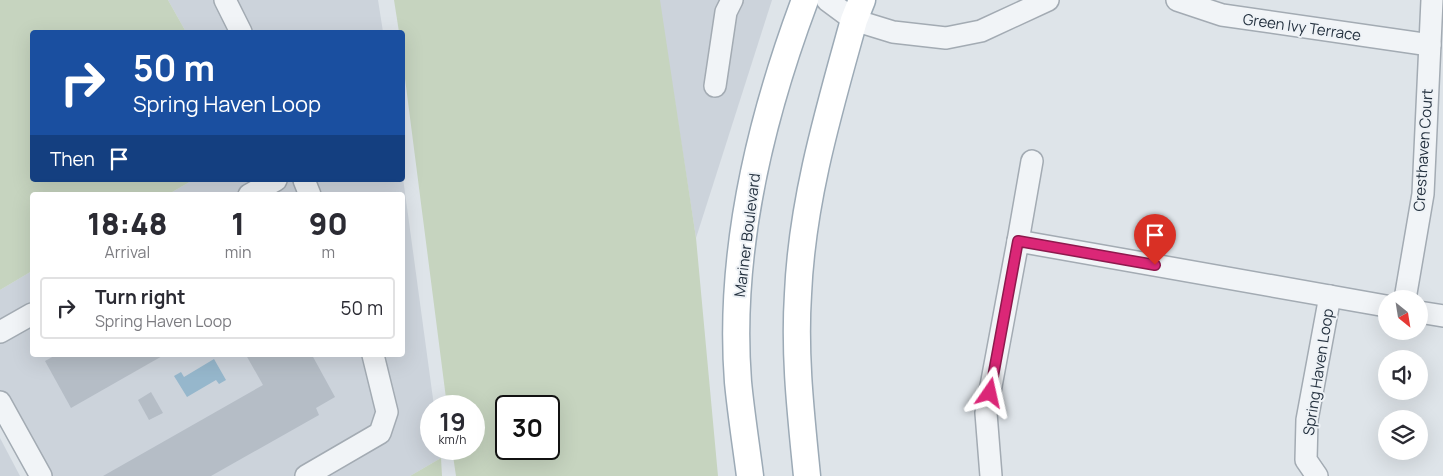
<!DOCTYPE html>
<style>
:root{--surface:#fff;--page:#f7f7f7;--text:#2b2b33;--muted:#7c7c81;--line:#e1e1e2}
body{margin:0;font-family:Manrope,sans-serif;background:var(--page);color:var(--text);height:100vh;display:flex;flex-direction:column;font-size:19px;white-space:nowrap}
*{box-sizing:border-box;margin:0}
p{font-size:16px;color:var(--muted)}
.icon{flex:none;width:28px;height:28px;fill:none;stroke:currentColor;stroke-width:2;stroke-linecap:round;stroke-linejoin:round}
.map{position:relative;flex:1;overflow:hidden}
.details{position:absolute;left:30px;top:192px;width:375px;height:165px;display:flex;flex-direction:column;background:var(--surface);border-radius:5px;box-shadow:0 5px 20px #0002}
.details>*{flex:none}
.guide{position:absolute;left:30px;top:30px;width:375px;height:152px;border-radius:5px;box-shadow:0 5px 20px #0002;background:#1a4fa0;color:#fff;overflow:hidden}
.needle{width:32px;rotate:150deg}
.buttons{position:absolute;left:1378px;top:290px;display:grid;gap:10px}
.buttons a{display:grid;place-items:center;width:50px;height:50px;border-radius:50%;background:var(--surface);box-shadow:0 5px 20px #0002;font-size:25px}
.speed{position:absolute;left:420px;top:395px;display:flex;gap:10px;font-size:25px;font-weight:700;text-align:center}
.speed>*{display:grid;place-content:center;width:65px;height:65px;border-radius:50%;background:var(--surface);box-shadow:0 5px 20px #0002;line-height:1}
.speed small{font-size:12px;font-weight:400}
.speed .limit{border:2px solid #111;border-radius:8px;background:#fff;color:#111}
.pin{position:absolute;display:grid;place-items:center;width:42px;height:42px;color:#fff;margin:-51px -21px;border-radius:50% 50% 50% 0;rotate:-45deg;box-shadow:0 0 5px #0007}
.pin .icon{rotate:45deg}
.me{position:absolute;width:55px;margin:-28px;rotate:11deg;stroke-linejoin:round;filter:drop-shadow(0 0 4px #0008)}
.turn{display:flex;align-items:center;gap:18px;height:105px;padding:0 20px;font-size:22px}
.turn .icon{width:65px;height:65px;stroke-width:2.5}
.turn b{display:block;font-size:35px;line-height:42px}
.then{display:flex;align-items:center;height:48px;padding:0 20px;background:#0003;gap:10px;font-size:19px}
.eta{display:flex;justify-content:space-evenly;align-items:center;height:85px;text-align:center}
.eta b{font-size:30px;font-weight:800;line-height:35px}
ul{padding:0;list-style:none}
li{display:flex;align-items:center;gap:15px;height:62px;margin:0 10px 8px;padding:0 10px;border:2px solid var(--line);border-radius:5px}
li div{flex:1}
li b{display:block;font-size:19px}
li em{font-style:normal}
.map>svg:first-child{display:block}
.built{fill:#ccd3db}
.green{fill:#c6d4bf;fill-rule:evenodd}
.water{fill:#96b7cc}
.building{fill:#b5bdc6}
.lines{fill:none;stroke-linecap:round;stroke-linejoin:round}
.minor-casing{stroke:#a3abb3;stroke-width:24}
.major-casing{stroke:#9caab6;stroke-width:29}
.minor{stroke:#f1f4f7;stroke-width:21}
.major{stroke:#fff;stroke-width:26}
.route-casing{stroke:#8e194d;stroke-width:12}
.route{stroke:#db2777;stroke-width:9}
.labels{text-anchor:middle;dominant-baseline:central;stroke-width:4;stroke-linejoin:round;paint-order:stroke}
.street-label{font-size:15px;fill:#263341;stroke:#eef2f6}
</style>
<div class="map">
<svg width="1443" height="476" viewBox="0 0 1443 476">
<rect width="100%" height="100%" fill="#dee4e9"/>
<g class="built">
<polygon points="168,0 378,0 383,32 186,32"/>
<polygon points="659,0 772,0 696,238"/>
<polygon points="403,178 434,406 431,406 431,449 439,449 441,458 410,476 37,476 0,410 0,290 32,271 32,355 402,355 402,195 167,195 193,180 402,180"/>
<polygon points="0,438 20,476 0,476"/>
</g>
<g class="green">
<polygon points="0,0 168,0 186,32 32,32 32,180 193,180 167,195 32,195 32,271 0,290"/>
<path d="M394 0H660L696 238 718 476H456L452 449H474V406H447L403 63 402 32H399ZM506 406H549V449H506Z"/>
<polygon points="441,458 442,476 410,476"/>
</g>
<polygon class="water" points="214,359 226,380 219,384 216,380 187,397 174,376 181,372 184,377"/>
<g class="building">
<polygon points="56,355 164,355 71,408 45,361"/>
<polygon points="246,355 312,355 335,397 316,408 319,415 211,476 103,476 263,385"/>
<polygon points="151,392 163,413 149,420 138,400"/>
</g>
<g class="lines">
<defs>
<g id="minor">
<polyline points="225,0 241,32"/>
<polyline points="827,0 854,20 893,32 946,38 981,31 1048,0"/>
<polyline points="1177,0 1222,15 1430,45"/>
<polyline points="715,86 726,12 732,0"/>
<polyline points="304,180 310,195"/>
<polyline points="249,195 276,180"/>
<polyline points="1018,241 1032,161"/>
<polyline points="1405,299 1423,194 1432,0"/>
<polyline points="1419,312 1443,316"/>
<polyline points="0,332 32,314"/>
<polyline points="0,402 41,476"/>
<polyline points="306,476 380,433 387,412 373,355"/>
<polyline points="991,476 986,413 1018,241 1386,306"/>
<polyline points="1317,476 1306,460 1307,420 1330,296"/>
</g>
<g id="major">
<path d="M750 476C746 445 741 413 738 382 728 253 760 120 805 0"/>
<path d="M807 476C801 415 794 356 798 294 802 200 829 110 854 20L862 0"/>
</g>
</defs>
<use href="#minor" class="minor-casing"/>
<use href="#major" class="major-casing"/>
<use href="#minor" class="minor"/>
<use href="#major" class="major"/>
</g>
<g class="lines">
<defs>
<polyline id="route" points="990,393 1018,241 1155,265"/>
</defs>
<use href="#route" class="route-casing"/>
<use href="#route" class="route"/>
</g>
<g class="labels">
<g class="street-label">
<text transform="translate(1302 27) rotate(8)">Green Ivy Terrace</text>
<text transform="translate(1423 150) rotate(-86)">Cresthaven Court</text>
<text transform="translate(747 235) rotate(-83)">Mariner Boulevard</text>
<text transform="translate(1318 372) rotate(-81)">Spring Haven Loop</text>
</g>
</g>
</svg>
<div class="buttons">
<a><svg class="needle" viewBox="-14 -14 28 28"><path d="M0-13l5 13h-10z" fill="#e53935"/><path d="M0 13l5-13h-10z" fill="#7c7c81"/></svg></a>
<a><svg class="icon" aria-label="sound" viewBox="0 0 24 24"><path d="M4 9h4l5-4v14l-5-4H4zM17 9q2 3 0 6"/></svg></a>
<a><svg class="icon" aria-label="layers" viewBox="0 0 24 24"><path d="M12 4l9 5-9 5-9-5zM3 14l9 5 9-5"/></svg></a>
</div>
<div class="speed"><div>19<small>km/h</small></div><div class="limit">30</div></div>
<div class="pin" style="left:1155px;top:265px;background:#d93025"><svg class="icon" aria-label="arrive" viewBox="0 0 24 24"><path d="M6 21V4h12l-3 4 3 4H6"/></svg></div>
<svg class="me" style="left:990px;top:393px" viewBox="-20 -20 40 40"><path d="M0-17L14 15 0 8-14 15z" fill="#db2777" stroke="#fff" stroke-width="4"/></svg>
<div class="guide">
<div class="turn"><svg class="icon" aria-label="right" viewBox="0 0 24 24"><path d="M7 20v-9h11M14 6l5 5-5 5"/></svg><div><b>50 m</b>Spring Haven Loop</div></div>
<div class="then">Then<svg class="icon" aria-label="arrive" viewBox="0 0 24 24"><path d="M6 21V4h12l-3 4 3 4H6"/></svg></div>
</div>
<section class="details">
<div class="eta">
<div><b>18:48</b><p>Arrival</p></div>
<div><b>1</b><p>min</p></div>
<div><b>90</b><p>m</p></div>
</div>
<ul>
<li><svg class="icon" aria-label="right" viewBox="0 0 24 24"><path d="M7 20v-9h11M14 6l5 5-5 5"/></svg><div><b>Turn right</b><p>Spring Haven Loop</p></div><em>50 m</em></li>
</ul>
</section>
</div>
